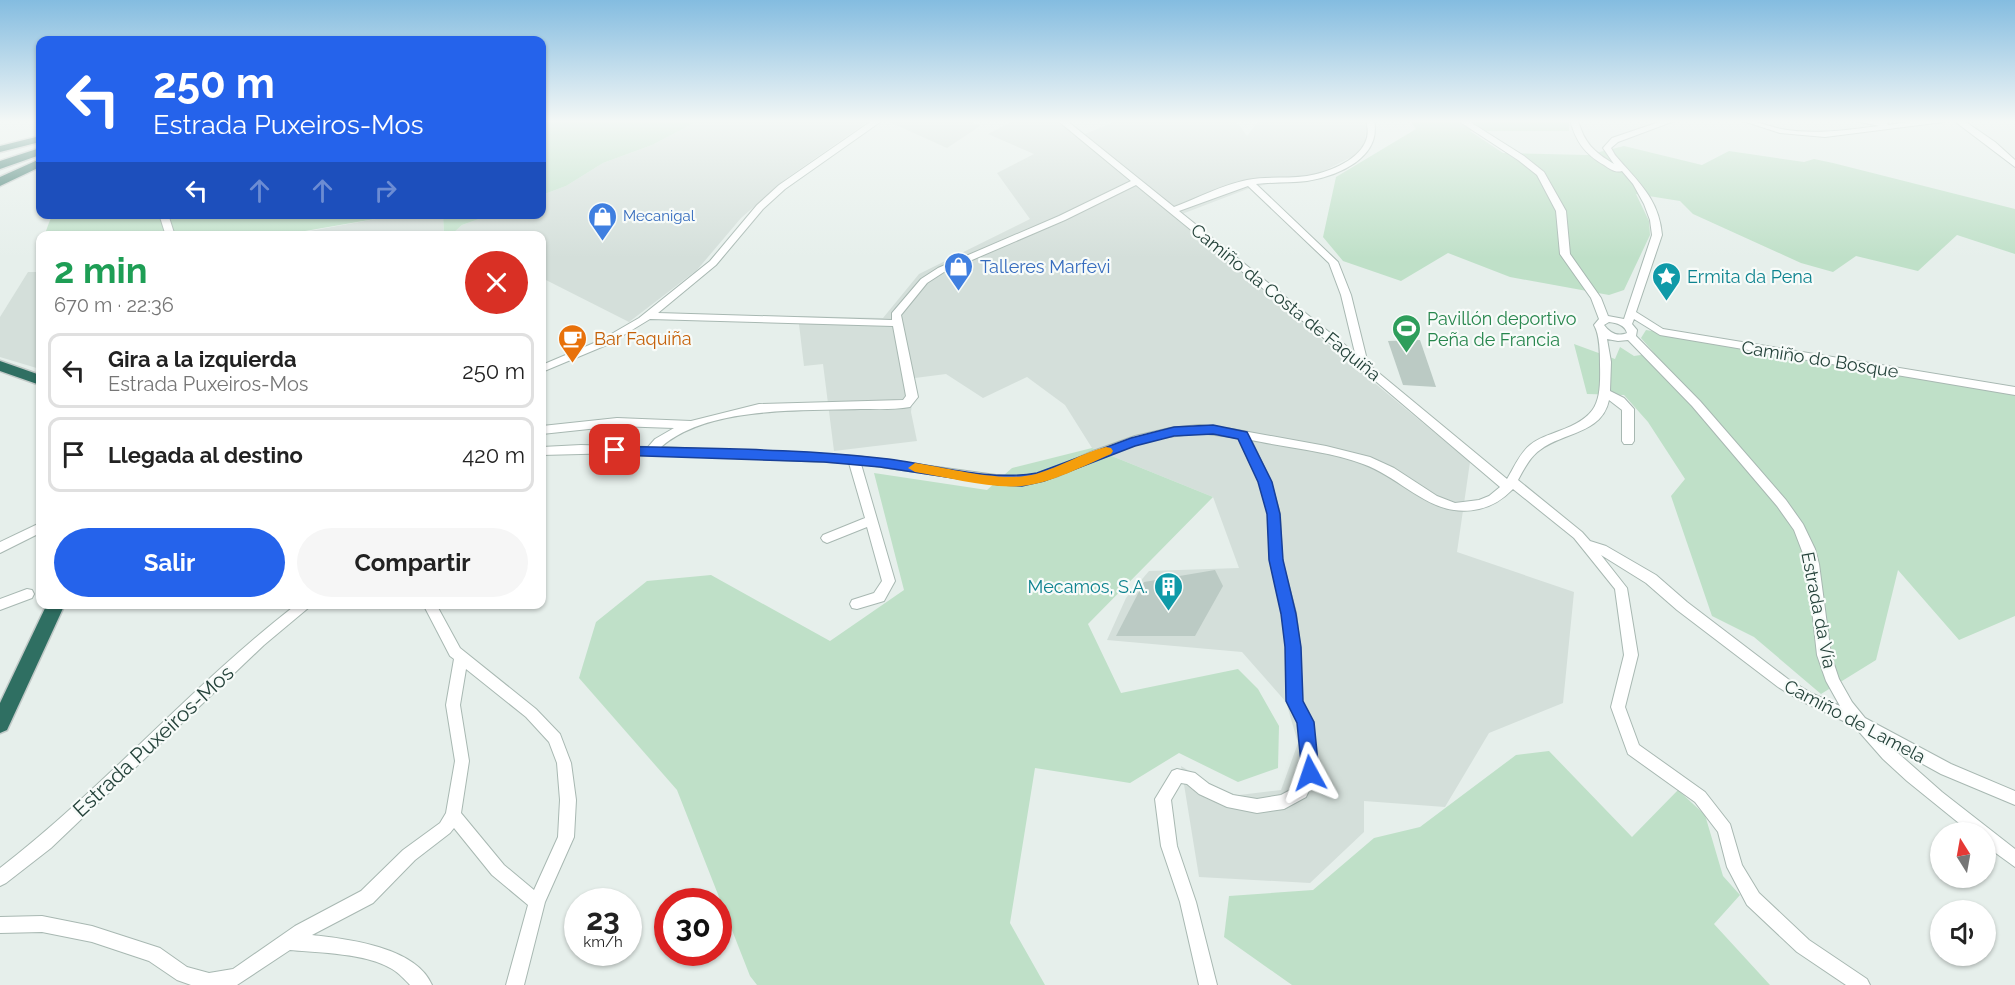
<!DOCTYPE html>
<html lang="es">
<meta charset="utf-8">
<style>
:root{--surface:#fff;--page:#f6f6f6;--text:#222;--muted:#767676;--line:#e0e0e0;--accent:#2563eb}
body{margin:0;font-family:Raleway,sans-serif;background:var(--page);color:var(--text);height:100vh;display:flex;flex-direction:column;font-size:22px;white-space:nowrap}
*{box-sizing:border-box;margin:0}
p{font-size:20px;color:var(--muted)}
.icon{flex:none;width:33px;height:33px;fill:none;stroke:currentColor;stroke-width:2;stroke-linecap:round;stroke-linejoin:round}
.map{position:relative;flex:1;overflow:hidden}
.side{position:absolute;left:36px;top:231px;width:510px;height:378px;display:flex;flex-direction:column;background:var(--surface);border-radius:12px;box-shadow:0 2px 4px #0004}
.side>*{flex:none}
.top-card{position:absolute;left:36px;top:36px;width:510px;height:183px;border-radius:12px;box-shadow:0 2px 4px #0004;background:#2563eb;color:#fff;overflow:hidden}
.needle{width:39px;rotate:349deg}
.controls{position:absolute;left:1930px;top:822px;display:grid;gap:12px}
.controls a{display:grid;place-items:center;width:66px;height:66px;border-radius:50%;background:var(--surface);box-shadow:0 2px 4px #0004;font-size:30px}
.speed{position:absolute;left:564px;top:888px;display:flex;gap:12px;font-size:30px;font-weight:700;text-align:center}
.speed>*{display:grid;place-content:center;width:78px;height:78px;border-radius:50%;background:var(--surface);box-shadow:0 2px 4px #0004;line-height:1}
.speed small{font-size:15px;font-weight:400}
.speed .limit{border:9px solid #d22;background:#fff;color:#111}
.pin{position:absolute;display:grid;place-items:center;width:51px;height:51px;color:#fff;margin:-26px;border-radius:12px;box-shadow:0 3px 9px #0006}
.me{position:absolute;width:66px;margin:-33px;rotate:355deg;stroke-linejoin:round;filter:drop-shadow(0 0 4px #0008)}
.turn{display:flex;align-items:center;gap:21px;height:126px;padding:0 18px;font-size:27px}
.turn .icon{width:78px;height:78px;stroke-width:2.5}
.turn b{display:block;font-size:42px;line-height:51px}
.lanes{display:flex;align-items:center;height:57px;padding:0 18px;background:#0003;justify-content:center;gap:30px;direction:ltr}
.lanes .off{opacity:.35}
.round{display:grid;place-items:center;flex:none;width:63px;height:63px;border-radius:32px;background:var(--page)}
.headline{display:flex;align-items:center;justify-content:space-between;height:102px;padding:0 18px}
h1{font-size:36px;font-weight:700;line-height:45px;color:#1e9e55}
.cta{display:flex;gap:12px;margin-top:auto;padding:12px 18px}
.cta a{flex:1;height:69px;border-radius:36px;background:var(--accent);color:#fff;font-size:24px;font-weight:700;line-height:69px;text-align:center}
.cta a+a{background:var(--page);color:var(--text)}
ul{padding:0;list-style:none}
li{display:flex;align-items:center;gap:18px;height:75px;margin:0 12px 9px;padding:0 6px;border:3px solid var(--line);border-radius:12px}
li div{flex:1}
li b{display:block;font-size:22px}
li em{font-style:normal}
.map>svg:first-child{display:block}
.built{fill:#d4dfda}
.green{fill:#bfe0c8}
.building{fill:#bbcac4}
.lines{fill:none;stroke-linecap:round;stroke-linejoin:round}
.minor-casing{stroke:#a8b8b2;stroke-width:2}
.highway-casing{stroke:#c2cac8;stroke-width:3}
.minor{fill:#fff;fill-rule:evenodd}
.highway{fill:#2f6f62;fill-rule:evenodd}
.route{fill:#2563eb;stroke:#184099;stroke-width:1.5}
.slow{fill:#f59e0b}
.labels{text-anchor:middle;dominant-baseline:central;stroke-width:4.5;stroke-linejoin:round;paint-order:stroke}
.far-shop-label{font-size:15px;fill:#366cbe;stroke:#f7fbf9;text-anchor:start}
.shop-label{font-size:18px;fill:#366cbe;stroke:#f7fbf9;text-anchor:start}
.culture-label{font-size:18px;fill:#0d838f;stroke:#f7fbf9;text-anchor:start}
.street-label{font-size:18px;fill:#24423a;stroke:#f7fbf9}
.leisure-label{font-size:18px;fill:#27864d;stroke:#f7fbf9;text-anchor:start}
.food-label{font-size:18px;fill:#c56008;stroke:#f7fbf9;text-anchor:start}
.near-street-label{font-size:21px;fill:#24423a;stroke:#f7fbf9}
</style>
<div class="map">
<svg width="2015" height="985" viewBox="0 0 2015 985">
<rect width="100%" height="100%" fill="#e6efeb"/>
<g class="built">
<polygon points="700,120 870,120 787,178 741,218 697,270 629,322 542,278 542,236 450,236 462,225 490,215 542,214 542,195 566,186 603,163 652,145"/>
<polygon points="885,120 965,120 980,126 947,148"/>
<polygon points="1015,120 1061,120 1080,136 1119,120 1235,120 1247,136 1259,120 1363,120 1366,127 1365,141 1359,153 1320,173 1250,188 1174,217 1470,462 1457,552 1574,592 1563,703 1489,733 1445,807 1364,801 1364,832 1310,883 1199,877 1181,766 1231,796 1281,790 1298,743 1286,702 1242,652 1107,640 1126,598 1149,571 1239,568 1213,497 1092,448 1065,405 1027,377 983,398 946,374 915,378 911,412 917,441 834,451 823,364 804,366 798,316 883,318 919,274 1030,219 997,173 1034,154 988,134"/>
<polygon points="398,215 443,215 444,235 282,236"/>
<polygon points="28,272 40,272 40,369 0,357 0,317"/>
</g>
<g class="green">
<polygon points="542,120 700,120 652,145 603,163 566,186 542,195"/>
<polygon points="1409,120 1569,120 1569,131 1470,131 1503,153 1587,155 1624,146 1702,165 1729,151 1804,162 1814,159 1833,163 2015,209 2015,254 1957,235 1918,271 1856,256 1833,272 1801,263 1693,214 1680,201 1636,194 1649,221 1650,235 1624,290 1609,295 1510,277 1448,253 1401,281 1343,261 1323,237 1336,177 1416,129"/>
<polygon points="52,215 398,215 282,235 44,236"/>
<polygon points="443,215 443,214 490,215 462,225 450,236 444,235"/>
<polygon points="1646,330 2015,391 2015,616 1959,640 1898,570 1876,660 1821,694 1754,637 1712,616 1671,496 1685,479 1648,422 1624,395 1587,394 1574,344 1615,359 1620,347 1634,356 1654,353 1641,338"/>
<polygon points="1092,448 1213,497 1088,624 1121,693 1238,669 1258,689 1279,726 1278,768 1238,782 1179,753 1130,783 1035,768 1010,923 1045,985 757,985 750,976 677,790 579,678 596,622 647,581 711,575 830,641 904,590 874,473 987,490 1012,468"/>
<polygon points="1549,751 1632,837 1678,790 1705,815 1723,876 1740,895 1714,924 1770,985 1292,985 1224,937 1229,896 1313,890 1374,838 1420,827 1516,755"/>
</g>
<g class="building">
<polygon points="1420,340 1436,387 1403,385 1388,341"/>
<polygon points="1215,570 1223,586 1195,636 1116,636 1144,582"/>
</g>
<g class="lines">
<defs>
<g id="minor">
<path d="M873 120H883L785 189 763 209 716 265 658 313 892 320V313L921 279 938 268 1059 216 1131 181 1057 120H1066L1174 207C1198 198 1222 185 1247 180 1266 176 1287 179 1307 176 1326 173 1356 162 1365 143 1369 135 1368 128 1366 120H1374C1382 158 1338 176 1307 181 1291 183 1273 182 1256 184L1338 262 1351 295 1368 364 1507 479C1514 468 1519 454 1530 445 1538 438 1549 435 1559 431 1597 417 1601 404 1600 365 1600 353 1600 335 1594 325L1599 319 1591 298 1560 254 1556 211 1537 175 1518 160 1457 120H1467L1524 156 1544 172 1566 211 1570 254 1601 298 1608 316 1624 319 1652 235 1650 220 1644 204 1633 184 1622 171C1615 173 1610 169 1604 165 1585 154 1576 142 1570 120H1578C1584 143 1594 152 1614 164L1603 148 1612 138 1665 120H1677L1618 142 1611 148 1615 155C1637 181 1659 198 1662 235L1636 312 1663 329 2015 387V395L1660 335 1634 319 1632 324 1637 330 1636 336 1700 401 1786 500 1803 524 1815 549 1819 564 1831 655 1839 679 1852 702 1865 718 1951 764 2015 791V805L1941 774 1890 746 1942 792 2015 849V867L1986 846V832H1970L1907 781 1883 759 1854 726 1801 701 1778 687 1677 610 1646 583 1601 555 1627 588 1638 655 1625 707 1639 745 1705 792 1730 824 1742 865 1759 893 1809 940 1867 979 1870 985H1846L1797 952 1747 905 1727 867 1718 832 1695 802 1628 754 1611 707 1624 655 1615 589 1574 538 1513 489C1503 499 1493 506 1479 509 1432 520 1403 478 1363 464 1328 451 1288 448 1251 440L1271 482 1280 514 1282 560 1296 613 1300 647 1301 701 1312 722 1317 773 1306 797 1284 809 1257 813 1227 807 1199 794 1187 784 1181 783 1171 800 1177 846 1196 902 1217 985H1199L1180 902 1161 846 1155 799 1172 771 1177 769 1195 773 1209 784 1233 795 1257 799 1281 795 1296 787 1303 773 1298 722 1287 701 1286 647 1282 613 1270 560 1268 514 1259 482 1239 438 1199 433 1154 439 1115 452 1056 477 1023 485 996 484 861 464 895 581 884 601 857 609 852 608 850 604 852 600 874 593 882 581 867 527 827 543 823 541 821 538 823 535 865 518 849 463 620 453 542 455V447L581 445 648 447 655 439 674 428 617 426 542 434V426L617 418 691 421 759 404 903 400 906 396 893 326 650 319 609 344 542 372V365L601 340 639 318 710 261 757 205 779 185ZM1136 185 1359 367 1500 487 1489 496 1479 500 1455 503 1437 496 1394 468 1370 457 1326 446 1232 429 1199 425 1170 428 1135 436 1093 451 1048 471 1023 477 996 475 857 456 661 447C708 406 800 411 860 409 876 409 894 410 910 407L918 397 901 315 927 283 944 272 1065 220ZM1248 186 1329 263 1341 295 1355 353 1179 211ZM1609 322C1617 323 1625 325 1627 333 1617 337 1610 333 1604 325ZM1607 339 1618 341 1628 340 1692 406 1777 506 1794 530 1807 564 1817 655 1826 681 1840 706 1811 693 1788 679 1687 602 1656 575 1606 546 1590 541 1582 532 1518 480C1524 469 1530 457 1540 450 1563 432 1602 434 1609 400L1622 410V441L1624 444H1632L1634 441V409L1624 398 1610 391 1611 362Z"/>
<path d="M1740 120C1755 120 1767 126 1781 129 1814 135 1846 130 1879 126L1851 120 1887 122 1888 125 1922 120H1947L1943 122 1825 137 1780 133Z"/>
<polygon points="1953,120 1963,120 1995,142 2015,160 2015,167"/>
<polygon points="159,214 168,214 175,236 166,236"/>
<polygon points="40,523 40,533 0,553 0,542"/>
<polygon points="27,589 32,590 34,594 32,598 0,610 0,599"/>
<path d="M297 604H313L264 645 51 848 6 883 0 886V868C105 787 192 685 297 604Z"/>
<path d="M423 604H436L460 648 536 709 560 734 571 763 576 800 574 837 545 902 524 985H506L528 905 492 875 454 828 450 833 415 860 373 903 312 935C348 939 416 947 432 985H410C405 980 399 973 392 969 366 953 320 953 290 950L237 985H191L177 980 149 961 92 942 42 932 0 933V917L42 916 92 926 160 948 187 967 209 973 233 969 295 926 361 891 403 850 440 823 446 813 455 761 446 705 454 659 450 656ZM466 669 526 717 549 742 557 763 560 800 558 837 534 890 504 865 461 813 469 761 460 705Z"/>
</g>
<g id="highway">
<polygon points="40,136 40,142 0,152 0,146"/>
<polygon points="40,148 40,155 0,169 0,161"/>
<polygon points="40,159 40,167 0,186 0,177"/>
<polygon points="0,361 40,375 40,385 0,371"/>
<polygon points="47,604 65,604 7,730 0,733 0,703"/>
</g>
</defs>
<use href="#minor" class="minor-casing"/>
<use href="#highway" class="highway-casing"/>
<use href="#minor" class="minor"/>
<use href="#highway" class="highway"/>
</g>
<linearGradient id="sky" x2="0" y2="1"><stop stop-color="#84bce0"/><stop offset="0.47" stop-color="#f4f8f6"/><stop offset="1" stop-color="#f4f8f6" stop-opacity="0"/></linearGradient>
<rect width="2015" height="258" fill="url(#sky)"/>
<path class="route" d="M1213 425 1247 432 1272 482 1280 514 1283 560 1296 614 1301 647 1303 701 1314 722 1319 773 1316 778 1310 780 1304 778 1302 773 1297 723 1286 701 1285 647 1281 614 1269 560 1267 514 1258 482 1238 439 1213 434 1174 436 1135 446 1044 481 1022 486 1000 485 880 467 824 462 615 455 608 450 615 446C703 449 792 448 879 458 930 463 986 482 1037 473L1131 438 1174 427Z"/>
<path class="slow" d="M1106 447 1111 448 1113 451 1111 454C1083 466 1052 483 1022 486 988 489 949 477 915 472L908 468 915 463C950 468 1001 483 1036 474 1060 467 1082 453 1106 447Z"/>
<defs>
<symbol id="shop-pin" viewBox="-11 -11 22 30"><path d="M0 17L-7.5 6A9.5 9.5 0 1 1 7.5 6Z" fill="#3f7fe0" stroke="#f7fbf9"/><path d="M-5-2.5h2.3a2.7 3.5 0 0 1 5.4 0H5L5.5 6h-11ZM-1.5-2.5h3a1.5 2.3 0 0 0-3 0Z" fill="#fff"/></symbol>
<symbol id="sight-pin" viewBox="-11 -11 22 30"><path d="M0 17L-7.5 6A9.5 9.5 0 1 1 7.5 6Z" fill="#0f9aa8" stroke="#f7fbf9"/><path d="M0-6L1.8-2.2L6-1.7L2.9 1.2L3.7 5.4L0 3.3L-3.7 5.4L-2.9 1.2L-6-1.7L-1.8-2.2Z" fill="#fff"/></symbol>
<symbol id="stadium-pin" viewBox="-11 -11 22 30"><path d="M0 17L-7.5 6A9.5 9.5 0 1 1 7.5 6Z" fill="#2e9e5b" stroke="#f7fbf9"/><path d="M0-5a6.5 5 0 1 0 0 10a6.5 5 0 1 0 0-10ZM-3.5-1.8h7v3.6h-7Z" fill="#fff"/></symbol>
<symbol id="cafe-pin" viewBox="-11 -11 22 30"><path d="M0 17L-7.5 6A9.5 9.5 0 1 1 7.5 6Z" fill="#e8710a" stroke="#f7fbf9"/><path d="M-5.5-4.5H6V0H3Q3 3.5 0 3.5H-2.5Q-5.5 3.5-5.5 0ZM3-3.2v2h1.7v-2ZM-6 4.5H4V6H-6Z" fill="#fff"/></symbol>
<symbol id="building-pin" viewBox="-11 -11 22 30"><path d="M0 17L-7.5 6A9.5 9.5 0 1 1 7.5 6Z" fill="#0f9aa8" stroke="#f7fbf9"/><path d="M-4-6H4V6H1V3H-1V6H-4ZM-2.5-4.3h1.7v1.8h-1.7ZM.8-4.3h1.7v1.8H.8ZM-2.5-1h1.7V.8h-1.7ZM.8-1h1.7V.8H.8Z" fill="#fff"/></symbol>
</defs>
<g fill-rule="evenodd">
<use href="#shop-pin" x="586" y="200" width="33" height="45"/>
<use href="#shop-pin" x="942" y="250" width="33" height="45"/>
<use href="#sight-pin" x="1650" y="260" width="33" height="45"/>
<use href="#stadium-pin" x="1390" y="312" width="33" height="45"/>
<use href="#cafe-pin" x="556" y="322" width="33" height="45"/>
<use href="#building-pin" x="1152" y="570" width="33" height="45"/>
</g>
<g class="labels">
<g class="far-shop-label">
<text x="623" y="216">Mecanigal</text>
</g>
<g class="shop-label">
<text x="980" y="266">Talleres Marfevi</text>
</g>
<g class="culture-label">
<text x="1687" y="276">Ermita da Pena</text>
<text x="1148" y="586" text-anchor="end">Mecamos, S.A.</text>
</g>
<g class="street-label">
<text transform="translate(1286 302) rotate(39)">Camiño da Costa de Faquiña</text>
<text transform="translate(1820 359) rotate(9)">Camiño do Bosque</text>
<text transform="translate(1819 610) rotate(79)">Estrada da Vía</text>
<text transform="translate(1855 721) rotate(28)">Camiño de Lamela</text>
</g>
<g class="leisure-label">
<text x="1427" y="318">Pavillón deportivo<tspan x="1427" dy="21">Peña de Francia</tspan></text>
</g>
<g class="food-label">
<text x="594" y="338">Bar Faquiña</text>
</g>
<g class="near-street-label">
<text transform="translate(153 741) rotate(-43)">Estrada Puxeiros-Mos</text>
</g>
</g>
</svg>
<div class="controls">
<a><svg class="needle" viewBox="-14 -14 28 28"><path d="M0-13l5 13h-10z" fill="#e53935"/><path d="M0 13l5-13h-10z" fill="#767676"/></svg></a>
<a><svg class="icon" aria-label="sound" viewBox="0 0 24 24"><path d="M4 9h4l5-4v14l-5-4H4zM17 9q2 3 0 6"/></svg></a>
</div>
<div class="speed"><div>23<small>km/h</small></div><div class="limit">30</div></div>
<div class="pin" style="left:615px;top:450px;background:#d93025"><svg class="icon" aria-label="arrive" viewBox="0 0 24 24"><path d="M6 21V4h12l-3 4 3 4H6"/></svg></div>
<svg class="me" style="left:1310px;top:773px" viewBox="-20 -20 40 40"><path d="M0-17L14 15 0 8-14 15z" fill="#2563eb" stroke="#fff" stroke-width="4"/></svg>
<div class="top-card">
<div class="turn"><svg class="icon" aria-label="left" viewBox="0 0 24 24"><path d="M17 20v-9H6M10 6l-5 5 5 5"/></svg><div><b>250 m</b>Estrada Puxeiros-Mos</div></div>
<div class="lanes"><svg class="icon" aria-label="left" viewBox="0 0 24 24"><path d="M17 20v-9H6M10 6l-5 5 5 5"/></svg><svg class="icon off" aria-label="ahead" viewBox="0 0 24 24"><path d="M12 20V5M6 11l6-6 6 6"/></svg><svg class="icon off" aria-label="ahead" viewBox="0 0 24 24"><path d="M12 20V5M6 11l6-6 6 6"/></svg><svg class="icon off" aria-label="right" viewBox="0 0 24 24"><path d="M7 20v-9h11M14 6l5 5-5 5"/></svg></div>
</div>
<section class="side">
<div class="headline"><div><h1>2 min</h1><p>670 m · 22:36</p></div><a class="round" style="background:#d93025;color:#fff"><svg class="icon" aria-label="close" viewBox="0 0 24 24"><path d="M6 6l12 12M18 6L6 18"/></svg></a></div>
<ul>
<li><svg class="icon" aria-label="left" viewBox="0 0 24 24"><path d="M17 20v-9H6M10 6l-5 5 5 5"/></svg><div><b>Gira a la izquierda</b><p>Estrada Puxeiros-Mos</p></div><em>250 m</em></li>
<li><svg class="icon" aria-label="arrive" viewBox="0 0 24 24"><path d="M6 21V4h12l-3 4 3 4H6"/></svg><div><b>Llegada al destino</b></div><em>420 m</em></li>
</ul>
<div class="cta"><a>Salir</a><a>Compartir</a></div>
</section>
</div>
